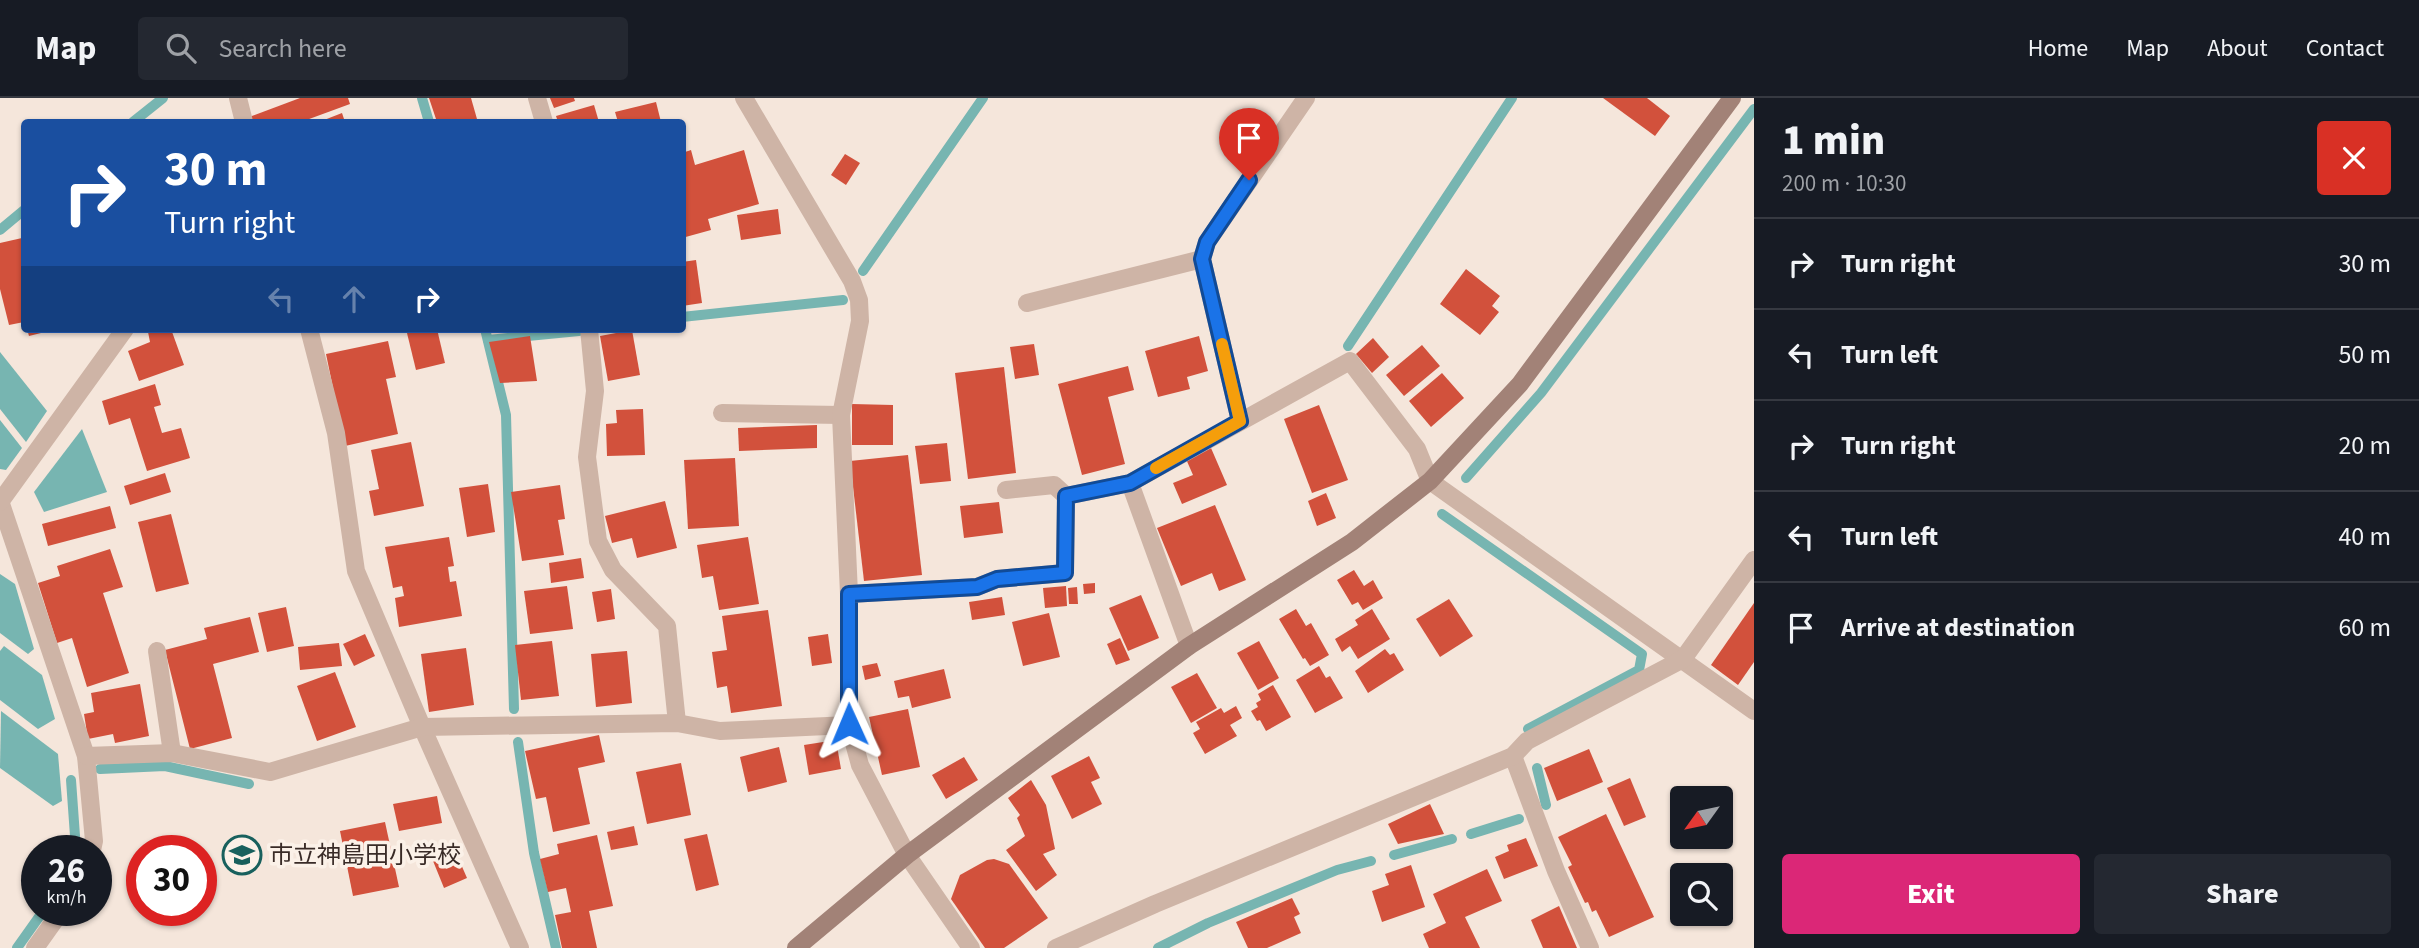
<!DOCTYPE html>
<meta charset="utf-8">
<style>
:root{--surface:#171b24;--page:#242831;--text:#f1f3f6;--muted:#9ea1a6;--line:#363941;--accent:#db2777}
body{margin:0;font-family:"Source Sans 3","Noto Sans JP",sans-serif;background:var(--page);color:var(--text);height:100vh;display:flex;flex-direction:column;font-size:26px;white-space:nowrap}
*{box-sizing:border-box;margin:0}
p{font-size:23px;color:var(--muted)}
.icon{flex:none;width:38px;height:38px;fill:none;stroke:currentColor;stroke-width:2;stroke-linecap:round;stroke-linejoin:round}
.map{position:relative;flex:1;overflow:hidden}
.side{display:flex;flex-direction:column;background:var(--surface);width:665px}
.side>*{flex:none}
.top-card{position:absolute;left:21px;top:21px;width:665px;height:214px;border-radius:7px;box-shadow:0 2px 5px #0004;background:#1a4fa0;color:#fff;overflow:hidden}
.needle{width:46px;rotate:237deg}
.controls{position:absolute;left:1670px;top:688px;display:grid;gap:14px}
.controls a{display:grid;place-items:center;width:63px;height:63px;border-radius:7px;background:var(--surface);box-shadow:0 2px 5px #0004;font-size:35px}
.speed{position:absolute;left:21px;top:737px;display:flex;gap:14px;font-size:35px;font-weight:700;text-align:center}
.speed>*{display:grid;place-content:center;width:91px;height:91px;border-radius:50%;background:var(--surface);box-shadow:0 2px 5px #0004;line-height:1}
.speed small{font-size:18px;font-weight:400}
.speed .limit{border:10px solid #d22;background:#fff;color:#111}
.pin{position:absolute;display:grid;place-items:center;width:60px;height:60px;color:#fff;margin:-72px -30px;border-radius:50% 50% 50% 0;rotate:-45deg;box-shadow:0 0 7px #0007}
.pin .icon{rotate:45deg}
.me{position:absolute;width:77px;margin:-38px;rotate:359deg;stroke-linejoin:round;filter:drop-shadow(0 0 5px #0008)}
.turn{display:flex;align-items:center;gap:24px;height:147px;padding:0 28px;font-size:32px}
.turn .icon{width:91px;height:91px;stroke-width:2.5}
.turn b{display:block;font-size:49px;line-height:60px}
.lanes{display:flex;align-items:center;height:66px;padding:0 28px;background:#0003;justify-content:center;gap:35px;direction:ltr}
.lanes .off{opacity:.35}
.round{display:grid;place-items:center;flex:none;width:74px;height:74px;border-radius:7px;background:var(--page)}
.headline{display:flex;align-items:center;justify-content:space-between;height:119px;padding:0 28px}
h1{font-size:42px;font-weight:800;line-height:52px}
.button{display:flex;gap:14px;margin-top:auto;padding:14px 28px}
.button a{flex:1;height:80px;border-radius:7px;background:var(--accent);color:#fff;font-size:28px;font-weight:800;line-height:80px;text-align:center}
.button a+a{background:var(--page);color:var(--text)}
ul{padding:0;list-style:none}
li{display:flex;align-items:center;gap:21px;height:91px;padding:0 28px;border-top:2px solid var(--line)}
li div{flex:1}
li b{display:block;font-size:26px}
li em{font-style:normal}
header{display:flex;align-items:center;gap:42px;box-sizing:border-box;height:98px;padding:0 35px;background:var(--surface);border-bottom:2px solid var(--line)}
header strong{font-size:33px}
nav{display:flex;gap:38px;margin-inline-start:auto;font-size:24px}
.search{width:490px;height:63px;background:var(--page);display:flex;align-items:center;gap:18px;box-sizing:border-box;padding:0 24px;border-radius:7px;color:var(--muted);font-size:26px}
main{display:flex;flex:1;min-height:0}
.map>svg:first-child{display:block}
.water{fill:#77b5b1}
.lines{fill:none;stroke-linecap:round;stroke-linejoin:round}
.stream{stroke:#77b5b1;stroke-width:10}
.building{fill:#d2513c}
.lane{stroke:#ceb4a6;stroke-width:18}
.street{stroke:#ceb4a6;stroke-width:18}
.secondary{stroke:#a28277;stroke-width:18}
.route-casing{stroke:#114b97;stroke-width:18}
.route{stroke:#1a73e8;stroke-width:12}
.slow{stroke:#f59e0b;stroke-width:12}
.labels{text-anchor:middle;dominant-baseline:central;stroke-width:7;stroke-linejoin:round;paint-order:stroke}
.poi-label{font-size:24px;fill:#392b27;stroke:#fbf1e8;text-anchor:start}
</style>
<header>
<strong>Map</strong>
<div class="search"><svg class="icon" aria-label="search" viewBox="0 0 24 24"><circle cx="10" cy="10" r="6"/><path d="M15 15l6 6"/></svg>Search here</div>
<nav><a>Home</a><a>Map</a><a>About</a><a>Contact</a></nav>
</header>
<main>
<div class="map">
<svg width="1754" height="850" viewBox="0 0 1754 850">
<rect width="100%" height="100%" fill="#f5e6db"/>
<g class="water">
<polygon points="0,254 47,313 26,344 0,311"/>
<polygon points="0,322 22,350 6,372 0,371"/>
<polygon points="82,331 107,394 44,414 34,394"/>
<polygon points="0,476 15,486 34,551 28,556 0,535"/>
<polygon points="4,548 42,577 55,621 38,631 0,602 0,553"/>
<polygon points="1,613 58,656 62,703 53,708 0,670"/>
</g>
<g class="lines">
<g class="stream">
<polyline points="422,0 429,24"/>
<polyline points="133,24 163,0"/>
<polyline points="0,132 24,112"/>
<polyline points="863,173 983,0"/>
<polyline points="682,219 843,202"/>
<polyline points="485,231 506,317 514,611"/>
<polyline points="488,242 579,233"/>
<polyline points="1348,248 1512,0"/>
<polyline points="1466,380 1541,295 1754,11"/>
<polyline points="1442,416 1642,556 1639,572 1528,631"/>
<polyline points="518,644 534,755 556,850"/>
<polyline points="1537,670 1546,707"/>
<polyline points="100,671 165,668 249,686"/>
<polyline points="71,682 76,752"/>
<polyline points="1471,736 1519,721"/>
<polyline points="1394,757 1452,741"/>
<polyline points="17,850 44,812"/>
<polyline points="1158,850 1208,825 1337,772 1371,763"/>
</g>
</g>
<g class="building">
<polygon points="300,0 348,0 350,6 301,24 250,24 249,19"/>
<polygon points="429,0 471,0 477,21 465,24 437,24"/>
<polygon points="550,0 574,0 575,3 554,10"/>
<polygon points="1603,0 1647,0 1670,18 1655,38"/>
<polygon points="656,4 661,24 618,24 615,14"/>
<polygon points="594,7 599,24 558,24 556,18"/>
<polygon points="342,15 345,24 319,24"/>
<polygon points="691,52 695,67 744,52 759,106 708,121 711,132 682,140 682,55"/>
<polygon points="845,56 860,65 846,87 831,77"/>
<polygon points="778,111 781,136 741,142 737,117"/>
<polygon points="22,140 24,151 24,224 9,227 0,191 0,145"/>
<polygon points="696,162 702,205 682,208 682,164"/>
<polygon points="1466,171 1500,198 1492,208 1499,214 1480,237 1440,206"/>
<polygon points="27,231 52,231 53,232 29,238"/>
<polygon points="153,231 171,231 184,267 139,283 128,253 150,244 148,234"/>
<polygon points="406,231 437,231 445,265 416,272"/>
<polygon points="632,232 640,277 608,283 600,238"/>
<polygon points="530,238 537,283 500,285 489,244"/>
<polygon points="1199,238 1208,273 1187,279 1190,291 1158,299 1145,253"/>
<polygon points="1373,240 1389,259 1372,275 1356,256"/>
<polygon points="388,243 396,279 386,281 398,336 345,348 326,256"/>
<polygon points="1034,246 1039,277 1015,281 1010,249"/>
<polygon points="1422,247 1440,268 1404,298 1386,277"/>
<polygon points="1128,268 1134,292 1108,299 1125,366 1082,377 1058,286"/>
<polygon points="1004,269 1016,375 968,381 955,275"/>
<polygon points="1442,275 1464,300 1431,329 1409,303"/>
<polygon points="155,286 161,307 154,309 162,335 181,330 190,360 147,373 130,320 109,327 102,303"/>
<polygon points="852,306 893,307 893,347 852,347"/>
<polygon points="1319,307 1348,382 1312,395 1284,321"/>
<polygon points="643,311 645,357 607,358 606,326 617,325 616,312"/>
<polygon points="817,327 817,350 739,353 738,330"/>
<polygon points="411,344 424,408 374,418 369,393 379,391 371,352"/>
<polygon points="947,345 951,383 920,386 915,348"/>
<polygon points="1211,350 1227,387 1182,406 1173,385 1193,377 1186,361"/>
<polygon points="908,357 922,477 864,483 850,363"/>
<polygon points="735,360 739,428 688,431 684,362"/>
<polygon points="165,375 171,394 130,407 124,388"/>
<polygon points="488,386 495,434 467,439 459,390"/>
<polygon points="560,387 565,421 558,422 564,457 522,463 511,394"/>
<polygon points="1326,395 1336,420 1317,428 1308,403"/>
<polygon points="665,403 677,450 637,460 632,440 612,445 605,418"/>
<polygon points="999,404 1003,435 964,440 960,408"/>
<polygon points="1215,407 1246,482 1219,493 1212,475 1181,488 1157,430"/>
<polygon points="110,408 116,430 48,448 42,426"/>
<polygon points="171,416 189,486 156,494 138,424"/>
<polygon points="449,439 454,468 448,469 450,484 456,483 462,518 399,529 395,500 404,498 402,488 393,490 385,449"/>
<polygon points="748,439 759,506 719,512 713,478 702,480 697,447"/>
<polygon points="110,451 123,489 103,495 129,575 87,589 72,540 57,545 38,485 60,478 57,468"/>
<polygon points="581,460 584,480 551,485 549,465"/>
<polygon points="1354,472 1364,488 1373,482 1383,500 1363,512 1358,504 1352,507 1337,482"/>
<polygon points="1095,485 1095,495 1084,496 1083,486"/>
<polygon points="567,488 573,531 530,536 524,493"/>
<polygon points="1066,488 1067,508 1045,510 1043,490"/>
<polygon points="1077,489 1078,506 1069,506 1068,490"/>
<polygon points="611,491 615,521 597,524 592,494"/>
<polygon points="1141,497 1159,540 1128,553 1109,510"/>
<polygon points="1002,499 1005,517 972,522 969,504"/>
<polygon points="1449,501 1473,538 1440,559 1416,521"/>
<polygon points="1754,505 1754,564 1738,587 1711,567"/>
<polygon points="286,509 294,548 267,554 258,515"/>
<polygon points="1296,511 1306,528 1311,525 1329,557 1310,568 1305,560 1303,561 1279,521"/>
<polygon points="1372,511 1390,541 1358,561 1350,548 1342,554 1335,541 1358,527 1355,522"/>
<polygon points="768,512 782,608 731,615 727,588 717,590 712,554 727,552 722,518"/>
<polygon points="1049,515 1060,559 1023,568 1012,524"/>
<polygon points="250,519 259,554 213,566 232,640 190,651 165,552 207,541 204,530"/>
<polygon points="365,536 375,558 354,568 343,546"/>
<polygon points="828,536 832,565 812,568 808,539"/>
<polygon points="1120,540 1130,562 1116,567 1107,546"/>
<polygon points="552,543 559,598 521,602 515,547"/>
<polygon points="1259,543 1279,580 1258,592 1237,555"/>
<polygon points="339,545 342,568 300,572 298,549"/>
<polygon points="466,550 474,607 429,614 421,556"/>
<polygon points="1385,551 1390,557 1394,555 1404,572 1368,595 1355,573"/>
<polygon points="627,553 632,605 596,609 591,556"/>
<polygon points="877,565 881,578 865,582 862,568"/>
<polygon points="1319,568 1326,580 1330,578 1343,600 1315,615 1296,582"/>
<polygon points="944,571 951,600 912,610 909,598 898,600 894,583"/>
<polygon points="335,574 356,629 317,643 297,588"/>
<polygon points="1197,575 1217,610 1191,625 1171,589"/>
<polygon points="140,586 149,638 115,645 113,636 88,641 84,616 94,614 91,595"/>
<polygon points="1273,587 1291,619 1266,633 1260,622 1257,623 1251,613 1258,609 1256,605 1261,602 1258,596"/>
<polygon points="1236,608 1242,620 1230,627 1237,638 1205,656 1193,635 1200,631 1196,624 1221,610 1224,615"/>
<polygon points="908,611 920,669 882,677 869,619"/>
<polygon points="599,637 605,664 578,670 590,726 553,734 546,699 536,701 525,653"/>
<polygon points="836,642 841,671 809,677 804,647"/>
<polygon points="779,649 787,684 748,694 740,659"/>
<polygon points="1589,651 1603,684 1557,703 1544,670"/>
<polygon points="1089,658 1100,680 1091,684 1102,706 1072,721 1051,678"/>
<polygon points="964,659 978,682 946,701 932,677"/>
<polygon points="681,665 691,717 647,726 636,674"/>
<polygon points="1630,680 1646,719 1624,728 1607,690"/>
<polygon points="1031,682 1046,707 1055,751 1043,756 1057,777 1036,793 1006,752 1025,738 1017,720 1020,717 1008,700"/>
<polygon points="437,698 442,725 399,733 393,706"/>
<polygon points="1430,706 1444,736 1398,746 1388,726"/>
<polygon points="1606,716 1654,819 1609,839 1596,812 1592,814 1588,804 1585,805 1568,769 1572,767 1558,739"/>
<polygon points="385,724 399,789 353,798 340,733"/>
<polygon points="634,728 638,747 611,752 607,734"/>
<polygon points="707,736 719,787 696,793 684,741"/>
<polygon points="597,737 613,808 589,813 597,850 562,850 555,817 571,814 566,790 548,794 540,761 559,756 557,746"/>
<polygon points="1526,740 1538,768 1504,781 1495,759 1509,753 1507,747"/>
<polygon points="453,748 467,780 444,790 431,758"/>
<polygon points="994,761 1009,766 1048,820 1004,850 985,850 951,801 960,777 987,762"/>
<polygon points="1411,767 1425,809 1382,824 1372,793 1389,787 1385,776"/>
<polygon points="1487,771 1502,803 1465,819 1480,850 1429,850 1423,836 1446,825 1433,796"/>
<polygon points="1292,800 1300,816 1294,819 1301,835 1267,850 1248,850 1236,824"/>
<polygon points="1559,808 1577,850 1543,850 1531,822"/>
</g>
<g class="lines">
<g class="lane">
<polyline points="1027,205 1202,161"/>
<polyline points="722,315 841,317"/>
<polyline points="1006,392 1054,387 1066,398"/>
<polyline points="157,553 172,655"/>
</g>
<g class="street">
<polyline points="238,0 244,24"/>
<polyline points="537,0 544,24"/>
<polyline points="744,0 852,183 859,202 860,223 841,317 849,496 849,627 860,667 907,757 971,850"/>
<polyline points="309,231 336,335 356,473 422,629 520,850"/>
<polyline points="589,231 595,293 587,359 598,443 613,472 667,528 677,625"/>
<polyline points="1240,323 1202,161 1207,144 1306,0"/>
<polyline points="0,403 86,658 94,743 92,752"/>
<polyline points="0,404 125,231"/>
<polyline points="849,496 977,489 997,481 1065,475 1066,398 1130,385"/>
<polyline points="1189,548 1130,385 1350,263 1417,351 1430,383 1754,613"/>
<polyline points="86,658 172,655 270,674 422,629 677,625 720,633 849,627"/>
<polyline points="1513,658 1556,773 1590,850"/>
<polyline points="35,850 62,812"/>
<polyline points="1056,850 1155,806 1513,658 1527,643 1683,561 1754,462"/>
</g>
<polyline class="secondary" points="796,850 907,757 1189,548 1352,444 1430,383 1520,286 1732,0"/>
</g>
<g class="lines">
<defs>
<polyline id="route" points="849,626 849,496 977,489 997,481 1065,475 1066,398 1130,385 1240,323 1202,161 1207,144 1249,82"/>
</defs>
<use href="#route" class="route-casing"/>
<use href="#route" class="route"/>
<polyline class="slow" points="1156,370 1240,323 1222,246"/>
</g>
<defs>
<symbol id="school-ring" viewBox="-11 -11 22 22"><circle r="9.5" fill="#fbf1e8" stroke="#18605d" stroke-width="1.5"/><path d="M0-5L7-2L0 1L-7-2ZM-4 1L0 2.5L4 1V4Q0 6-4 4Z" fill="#18605d"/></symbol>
</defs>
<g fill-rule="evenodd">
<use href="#school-ring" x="220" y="735" width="44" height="44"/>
</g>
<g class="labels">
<g class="poi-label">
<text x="269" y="757">市立神島田小学校</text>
</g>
</g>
</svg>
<div class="controls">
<a><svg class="needle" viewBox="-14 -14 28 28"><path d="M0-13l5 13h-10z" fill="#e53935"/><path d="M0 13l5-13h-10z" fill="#9ea1a6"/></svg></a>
<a><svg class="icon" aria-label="search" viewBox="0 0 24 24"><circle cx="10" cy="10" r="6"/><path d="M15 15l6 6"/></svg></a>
</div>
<div class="speed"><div>26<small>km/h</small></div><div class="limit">30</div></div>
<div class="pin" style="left:1249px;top:82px;background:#d93025"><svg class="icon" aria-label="arrive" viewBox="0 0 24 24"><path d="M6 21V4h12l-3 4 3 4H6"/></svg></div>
<svg class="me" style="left:849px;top:626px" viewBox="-20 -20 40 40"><path d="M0-17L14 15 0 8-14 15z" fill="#1a73e8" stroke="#fff" stroke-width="4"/></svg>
<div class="top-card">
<div class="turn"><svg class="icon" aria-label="right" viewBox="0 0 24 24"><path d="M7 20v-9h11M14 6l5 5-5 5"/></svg><div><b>30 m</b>Turn right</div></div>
<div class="lanes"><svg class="icon off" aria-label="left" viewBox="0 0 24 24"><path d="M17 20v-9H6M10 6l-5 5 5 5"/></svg><svg class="icon off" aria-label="ahead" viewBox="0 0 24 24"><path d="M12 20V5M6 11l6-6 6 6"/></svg><svg class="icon" aria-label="right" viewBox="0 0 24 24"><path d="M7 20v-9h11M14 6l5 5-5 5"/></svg></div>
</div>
</div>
<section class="side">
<div class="headline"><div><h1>1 min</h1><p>200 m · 10:30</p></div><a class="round" style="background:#d93025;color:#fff"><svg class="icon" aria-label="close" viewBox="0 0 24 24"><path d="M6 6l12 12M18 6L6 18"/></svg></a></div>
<ul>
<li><svg class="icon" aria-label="right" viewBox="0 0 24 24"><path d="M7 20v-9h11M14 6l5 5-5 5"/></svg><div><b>Turn right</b></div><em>30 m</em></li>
<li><svg class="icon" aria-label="left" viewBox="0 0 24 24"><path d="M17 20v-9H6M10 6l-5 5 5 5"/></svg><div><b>Turn left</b></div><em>50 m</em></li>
<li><svg class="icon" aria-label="right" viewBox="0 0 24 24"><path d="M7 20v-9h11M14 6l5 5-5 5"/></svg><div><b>Turn right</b></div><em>20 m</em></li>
<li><svg class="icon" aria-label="left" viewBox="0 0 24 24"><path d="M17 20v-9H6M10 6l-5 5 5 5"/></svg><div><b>Turn left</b></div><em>40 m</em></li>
<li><svg class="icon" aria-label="arrive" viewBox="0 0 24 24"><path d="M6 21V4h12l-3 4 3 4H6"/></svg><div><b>Arrive at destination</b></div><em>60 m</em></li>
</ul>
<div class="button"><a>Exit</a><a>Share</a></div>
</section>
</main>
